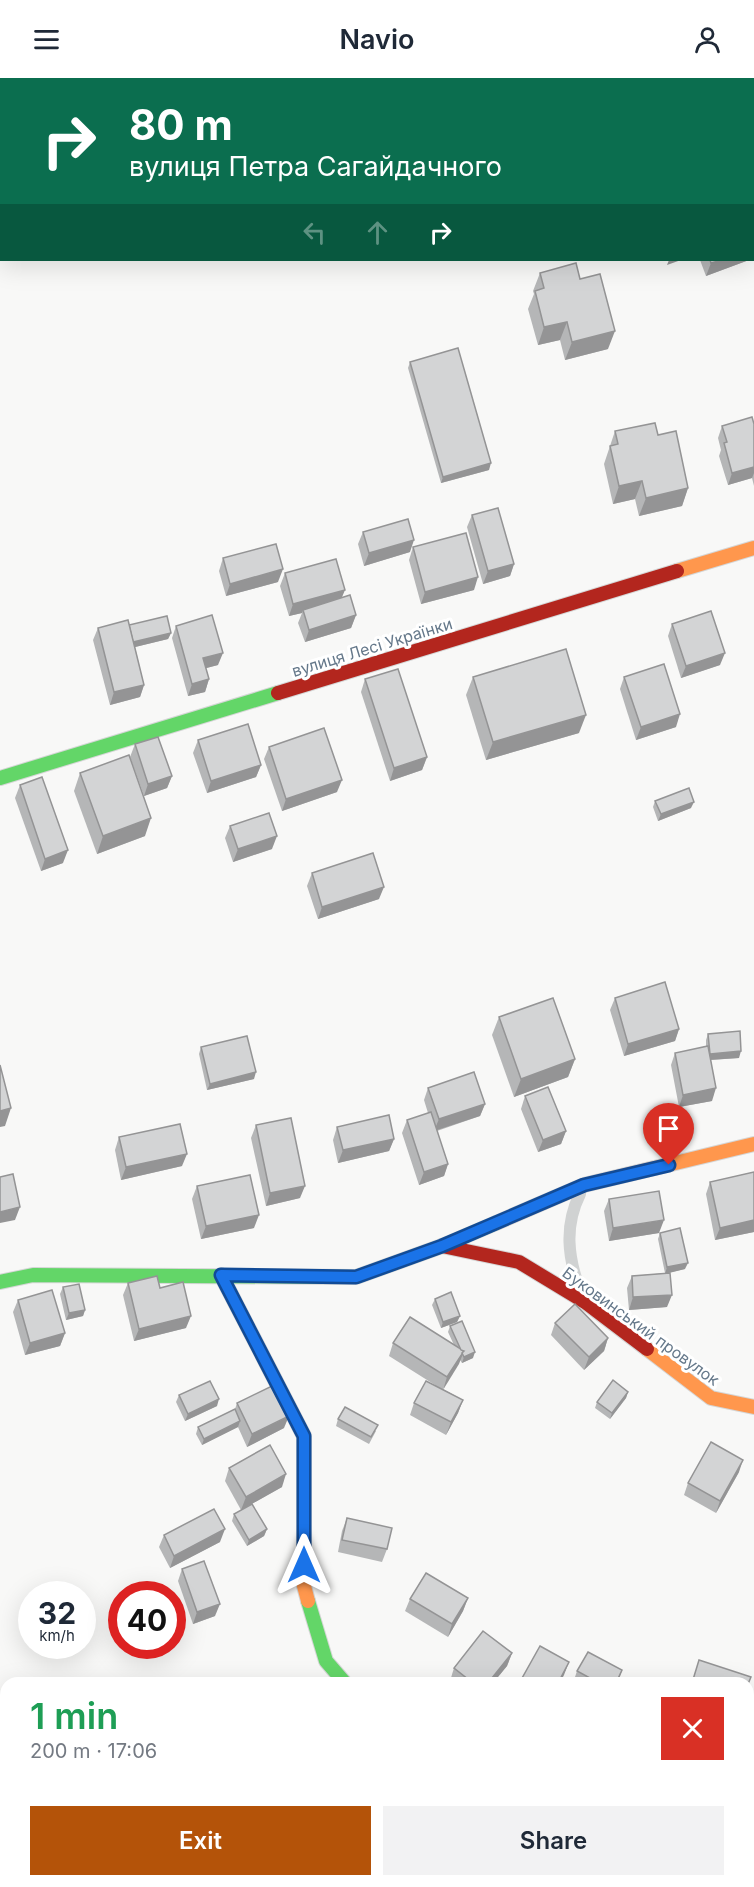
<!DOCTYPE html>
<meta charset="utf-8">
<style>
:root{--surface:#fff;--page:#f2f2f3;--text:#1f2937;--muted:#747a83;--accent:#b45309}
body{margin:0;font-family:Inter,sans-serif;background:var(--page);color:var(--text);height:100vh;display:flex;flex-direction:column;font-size:22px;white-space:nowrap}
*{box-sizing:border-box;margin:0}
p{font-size:20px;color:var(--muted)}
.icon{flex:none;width:33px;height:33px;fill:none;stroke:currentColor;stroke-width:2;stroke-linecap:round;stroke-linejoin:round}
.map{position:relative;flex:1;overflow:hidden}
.sheet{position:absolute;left:0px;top:1599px;width:754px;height:210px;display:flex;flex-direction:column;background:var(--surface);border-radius:18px 18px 0 0;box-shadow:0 6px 24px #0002}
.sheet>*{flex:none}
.top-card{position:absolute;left:0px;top:0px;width:754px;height:183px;box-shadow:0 6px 24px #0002;background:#0b6e4f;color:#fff;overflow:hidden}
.speed{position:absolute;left:18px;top:1503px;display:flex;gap:12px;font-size:30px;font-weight:700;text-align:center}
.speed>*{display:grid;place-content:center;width:78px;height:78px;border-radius:50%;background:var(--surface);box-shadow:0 6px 24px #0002;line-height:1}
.speed small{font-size:15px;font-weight:400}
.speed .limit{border:9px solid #d22;background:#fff;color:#111}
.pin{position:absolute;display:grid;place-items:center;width:51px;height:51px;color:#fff;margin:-62px -26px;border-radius:50% 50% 50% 0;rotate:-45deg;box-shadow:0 0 6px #0007}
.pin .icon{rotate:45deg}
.me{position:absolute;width:66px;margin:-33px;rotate:0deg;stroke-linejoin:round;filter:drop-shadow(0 0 4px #0008)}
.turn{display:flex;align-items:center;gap:21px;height:126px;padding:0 30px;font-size:27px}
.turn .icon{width:78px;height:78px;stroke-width:2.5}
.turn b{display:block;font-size:42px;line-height:51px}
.lanes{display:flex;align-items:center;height:57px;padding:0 30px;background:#0003;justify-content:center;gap:30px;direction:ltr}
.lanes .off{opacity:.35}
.round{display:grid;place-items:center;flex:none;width:63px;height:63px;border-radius:0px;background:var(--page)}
.summary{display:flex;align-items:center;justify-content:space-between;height:102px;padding:0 30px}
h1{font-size:36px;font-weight:600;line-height:45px;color:#1e9e55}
.cta{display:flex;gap:12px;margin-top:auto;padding:12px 30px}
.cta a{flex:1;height:69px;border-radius:0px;background:var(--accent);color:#fff;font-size:24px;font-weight:600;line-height:69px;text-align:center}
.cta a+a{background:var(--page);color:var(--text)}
header{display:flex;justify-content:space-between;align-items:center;height:78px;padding:0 30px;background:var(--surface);font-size:27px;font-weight:600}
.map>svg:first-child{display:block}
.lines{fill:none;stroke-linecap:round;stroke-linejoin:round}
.fast-casing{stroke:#d5d6d6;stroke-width:16}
.slow-casing{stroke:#d5d6d6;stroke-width:16}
.jam-casing{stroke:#d5d6d6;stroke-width:16}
.lane{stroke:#d0d2d2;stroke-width:12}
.street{stroke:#d0d2d2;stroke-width:24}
.fast{stroke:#63d668;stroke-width:14}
.slow{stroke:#ff974d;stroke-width:14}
.jam{stroke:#b3261e;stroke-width:14}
.wall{fill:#b5b6b7}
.shaded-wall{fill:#949495}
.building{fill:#d3d4d5;stroke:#949495;stroke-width:1.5}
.route-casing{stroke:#114b97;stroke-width:15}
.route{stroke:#1a73e8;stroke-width:10}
.labels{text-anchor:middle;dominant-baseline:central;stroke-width:6;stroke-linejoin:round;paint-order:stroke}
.street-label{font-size:16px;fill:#65788a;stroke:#fff}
</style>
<header><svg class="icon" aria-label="menu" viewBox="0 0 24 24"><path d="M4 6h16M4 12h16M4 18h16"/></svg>Navio<svg class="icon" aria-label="person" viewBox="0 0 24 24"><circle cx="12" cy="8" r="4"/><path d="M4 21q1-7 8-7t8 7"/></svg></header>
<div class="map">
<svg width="754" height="1809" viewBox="0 0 754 1809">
<rect width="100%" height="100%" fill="#f8f8f7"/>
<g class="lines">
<defs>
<g id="fast">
<polyline points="0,700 278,615"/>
<polyline points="0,1204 33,1197 356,1199 442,1168 496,1145"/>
<polyline points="308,1523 326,1583 345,1605"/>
</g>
<g id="slow">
<polyline points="677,493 754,470"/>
<polyline points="496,1145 584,1107 754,1066"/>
<polyline points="221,1197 304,1358 304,1508 308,1523"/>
<polyline points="647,1271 711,1320 754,1329"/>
</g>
<g id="jam">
<polyline points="278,615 677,493"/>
<polyline points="442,1168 519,1184 585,1224 647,1271"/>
<polyline points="0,1647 6,1660"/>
<polyline points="72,1803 74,1809"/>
</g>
</defs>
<use href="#fast" class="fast-casing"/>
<use href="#slow" class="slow-casing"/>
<use href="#jam" class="jam-casing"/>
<path class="lane" d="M580 1116C564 1148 568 1180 580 1212"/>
<polyline class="street" points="748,1794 754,1795"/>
<use href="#fast" class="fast"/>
<use href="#slow" class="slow"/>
<use href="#jam" class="jam"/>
</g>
<g class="wall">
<polygon points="347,0 398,0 399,2 348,2"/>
<polygon points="700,182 749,182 706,198"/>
<polygon points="540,195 580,201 608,271 565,282 560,262 538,267 528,231 534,216 533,213"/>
<polygon points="410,284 489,392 441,405 408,290"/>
<polygon points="754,346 754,408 752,400 728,407 719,378 721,372 718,360 722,348"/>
<polygon points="615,353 658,357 688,410 682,428 639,438 635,421 613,426 604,386"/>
<polygon points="472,437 514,486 510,498 483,506 467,449"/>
<polygon points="363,454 410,474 364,488 358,466"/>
<polygon points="413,469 474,512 421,526 409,482"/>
<polygon points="223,480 278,504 226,518 219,493"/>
<polygon points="285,495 342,520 356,537 351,550 305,564 298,545 302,535 289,538 280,508"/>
<polygon points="672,546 720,587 681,600 668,558"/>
<polygon points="129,547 171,555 168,561 135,569 144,607 140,619 110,627 93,562 98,550"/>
<polygon points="176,548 218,587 206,590 209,601 205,614 188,618 172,560"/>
<polygon points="473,599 579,655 486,682 466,617"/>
<polygon points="624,599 676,649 636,662 620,611"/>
<polygon points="365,601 427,679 422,692 390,703 361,614"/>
<polygon points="198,662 261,687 256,699 207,715 193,675"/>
<polygon points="135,666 172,698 167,710 144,718 130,679"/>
<polygon points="269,669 337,714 282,733 264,681"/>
<polygon points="80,695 145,758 97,776 74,713"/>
<polygon points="20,707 63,785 41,793 15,720"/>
<polygon points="655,723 691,730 658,743 653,729"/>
<polygon points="230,748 272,771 233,784 225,760"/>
<polygon points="312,795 379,821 318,841 307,808"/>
<polygon points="615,920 679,951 675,963 624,978 610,932"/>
<polygon points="499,939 575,981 568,999 514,1019 492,957"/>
<polygon points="708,956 739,980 711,982 712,1023 679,1029 671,987 675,975 706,969 706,962"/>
<polygon points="201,969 254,1001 207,1012 199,976"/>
<polygon points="428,1010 485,1026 480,1038 437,1053 448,1086 444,1098 419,1107 402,1055 407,1042 428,1035 424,1022"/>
<polygon points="525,1018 566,1053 561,1066 538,1074 521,1031"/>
<polygon points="256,1047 300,1120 266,1128 251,1060"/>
<polygon points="337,1049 394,1061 389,1073 338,1085 333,1062"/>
<polygon points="119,1059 182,1088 121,1102 115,1072"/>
<polygon points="754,1094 754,1154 715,1162 706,1116 710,1104"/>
<polygon points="197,1108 254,1150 201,1161 192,1121"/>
<polygon points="609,1121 659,1155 609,1163 604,1133"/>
<polygon points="660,1155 685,1191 667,1195 667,1229 629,1232 627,1210 632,1198 665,1195 658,1161"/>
<polygon points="128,1205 186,1250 134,1263 123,1217"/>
<polygon points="63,1209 85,1232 83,1238 66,1242 60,1216"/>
<polygon points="435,1221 460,1238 457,1244 441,1250 432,1227"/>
<polygon points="18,1222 65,1255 60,1268 25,1277 13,1234"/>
<polygon points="555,1245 608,1260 604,1273 584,1292 551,1257"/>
<polygon points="450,1248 473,1280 462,1285 460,1282 443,1311 463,1322 458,1335 446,1357 410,1337 414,1325 435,1307 389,1278 393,1265 454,1267 448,1254"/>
<polygon points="628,1314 626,1320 610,1341 595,1330 597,1324"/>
<polygon points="179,1317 217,1328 185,1343 176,1324"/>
<polygon points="237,1325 284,1350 247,1369 238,1349 202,1367 196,1356 198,1349 235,1331"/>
<polygon points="338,1341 376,1353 369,1366 336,1348"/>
<polygon points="229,1390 282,1409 241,1432 225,1403"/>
<polygon points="739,1394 716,1435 684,1417 688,1405"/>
<polygon points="234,1436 267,1451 264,1458 247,1468 232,1443"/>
<polygon points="347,1440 387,1471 382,1484 338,1474 342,1453"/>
<polygon points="164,1457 220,1464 170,1490 159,1469"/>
<polygon points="182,1491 215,1538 193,1546 178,1503"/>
<polygon points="468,1520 463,1533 448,1559 405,1533 410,1521"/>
<polygon points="512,1575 507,1588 493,1605 452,1605 450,1603 454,1590"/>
<polygon points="622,1592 618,1605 573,1605 577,1593"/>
<polygon points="754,1658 754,1684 748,1683"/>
<polygon points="116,1803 193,1803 196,1809 116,1809 115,1806"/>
</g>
<g class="shaded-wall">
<polygon points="0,82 2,82 2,93 0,94"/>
<polygon points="669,182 681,182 667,187"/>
<polygon points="722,182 749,182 706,198 711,185"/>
<polygon points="567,244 560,262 538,267 544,249"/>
<polygon points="615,253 608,271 565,282 572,264"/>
<polygon points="491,385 489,392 441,405 443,399"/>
<polygon points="754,389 754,395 752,400 728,407 732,395"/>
<polygon points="642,403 635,421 613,426 619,408"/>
<polygon points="688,410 682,428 639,438 646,420"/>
<polygon points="414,462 410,474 364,488 369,475"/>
<polygon points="514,486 510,498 483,506 488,493"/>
<polygon points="283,491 278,504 226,518 230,506"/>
<polygon points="478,499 474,512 421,526 425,514"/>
<polygon points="345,512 340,524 303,532 302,535 289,538 293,526"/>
<polygon points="356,537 351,550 305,564 309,552"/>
<polygon points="171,555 168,561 127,571 130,565"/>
<polygon points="223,575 218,587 199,592 203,580"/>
<polygon points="725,575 720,587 681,600 686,588"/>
<polygon points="209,601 205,614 188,618 192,606"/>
<polygon points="144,607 140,619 110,627 114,614"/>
<polygon points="680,636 676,649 636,662 641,649"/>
<polygon points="586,637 579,655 486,682 493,664"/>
<polygon points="427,679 422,692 390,703 394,690"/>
<polygon points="261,687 256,699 207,715 211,703"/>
<polygon points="172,698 167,710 144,718 148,706"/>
<polygon points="342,702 337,714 282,733 286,721"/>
<polygon points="694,724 691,730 658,743 661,736"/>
<polygon points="151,740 145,758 97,776 103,758"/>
<polygon points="277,758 272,771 233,784 238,771"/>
<polygon points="68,772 63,785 41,793 45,781"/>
<polygon points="384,809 379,821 318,841 322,829"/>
<polygon points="679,951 675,963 624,978 628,966"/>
<polygon points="741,973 739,980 708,982 710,976"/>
<polygon points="575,981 568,999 514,1019 521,1001"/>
<polygon points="256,994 254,1001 207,1012 210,1006"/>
<polygon points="716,1010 712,1023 679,1029 683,1017"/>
<polygon points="485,1026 480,1038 434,1053 439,1041"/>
<polygon points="11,1030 5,1048 0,1049 0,1033"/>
<polygon points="566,1053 561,1066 538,1074 543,1062"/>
<polygon points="394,1061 389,1073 338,1085 343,1072"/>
<polygon points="187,1076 182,1088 121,1102 126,1089"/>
<polygon points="448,1086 444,1098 419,1107 424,1094"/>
<polygon points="305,1108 300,1120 266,1128 270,1115"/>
<polygon points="20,1129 15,1142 0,1145 0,1134"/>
<polygon points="259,1137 254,1150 201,1161 206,1148"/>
<polygon points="664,1142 659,1155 609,1163 613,1150"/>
<polygon points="754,1142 754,1154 715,1162 720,1150"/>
<polygon points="688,1185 685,1191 665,1196 667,1189"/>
<polygon points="672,1217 667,1229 629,1232 633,1219"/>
<polygon points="85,1232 83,1238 66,1242 69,1235"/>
<polygon points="191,1238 186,1250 134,1263 139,1251"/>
<polygon points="460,1238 457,1244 441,1250 443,1244"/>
<polygon points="65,1255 60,1268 25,1277 30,1265"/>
<polygon points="608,1260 604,1273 584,1292 589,1279"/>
<polygon points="464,1273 459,1286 443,1312 447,1299"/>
<polygon points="475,1274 473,1280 462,1285 464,1279"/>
<polygon points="628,1314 626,1320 610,1341 612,1335"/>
<polygon points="219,1321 217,1328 185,1343 188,1336"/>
<polygon points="463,1322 458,1335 446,1357 451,1344"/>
<polygon points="289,1338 284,1350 247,1369 252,1356"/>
<polygon points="240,1343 238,1349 202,1367 204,1361"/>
<polygon points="743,1382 739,1394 716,1435 720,1423"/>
<polygon points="286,1396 282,1409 241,1432 246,1419"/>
<polygon points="225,1451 220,1464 170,1490 174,1478"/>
<polygon points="267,1451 264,1458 247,1468 249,1462"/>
<polygon points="468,1520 463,1533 448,1559 452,1546"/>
<polygon points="220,1526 215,1538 193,1546 197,1534"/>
<polygon points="512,1575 507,1588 493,1605 488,1605"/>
<polygon points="569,1584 564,1597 560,1605 558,1605"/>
</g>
<g class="building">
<polygon points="356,0 398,0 399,2 356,2"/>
<polygon points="434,0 465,0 465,2 429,2"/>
<rect x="0" y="38" width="2" height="44"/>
<polygon points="710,182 722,182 711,185"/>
<polygon points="576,185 580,201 600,196 615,253 572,264 567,244 544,249 535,213 544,210 540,195"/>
<polygon points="458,270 491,385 443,399 410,284"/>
<polygon points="752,339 754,346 754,389 732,395 724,365 727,364 722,348"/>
<polygon points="655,345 658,357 676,353 688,410 646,420 642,403 619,408 610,368 618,366 615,353"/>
<polygon points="498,430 514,486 488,493 472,437"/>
<polygon points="408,441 414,462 369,475 363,454"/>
<polygon points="466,455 478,499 425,514 413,469"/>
<polygon points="276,466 283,491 230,506 223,480"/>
<polygon points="336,481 345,512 293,526 285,495"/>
<polygon points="350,517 356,537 309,552 303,532"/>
<polygon points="711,533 725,575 686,588 672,546"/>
<polygon points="212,537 223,575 203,580 209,601 192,606 176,548"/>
<polygon points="167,538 171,555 133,564 129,547"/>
<polygon points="128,542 144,607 114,614 98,550"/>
<polygon points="566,571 586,637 493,664 473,599"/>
<polygon points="664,586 680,636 641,649 624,599"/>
<polygon points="398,591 427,679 394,690 365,601"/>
<polygon points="248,646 261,687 211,703 198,662"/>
<polygon points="324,650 342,702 286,721 269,669"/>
<polygon points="158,659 172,698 148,706 135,666"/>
<polygon points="129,677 151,740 103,758 80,695"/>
<polygon points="42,699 68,772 45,781 20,707"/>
<polygon points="689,710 694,724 661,736 655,723"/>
<polygon points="269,735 277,758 238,771 230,748"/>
<polygon points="373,775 384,809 322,829 312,795"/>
<polygon points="665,904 679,951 628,966 615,920"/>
<polygon points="553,920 575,981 521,1001 499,939"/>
<polygon points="740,953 741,973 710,976 708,956"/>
<polygon points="247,958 256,994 210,1006 201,969"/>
<polygon points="708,968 716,1010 683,1017 675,975"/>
<polygon points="0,987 11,1030 0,1033"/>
<polygon points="474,994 485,1026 439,1041 428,1010"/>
<polygon points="548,1009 566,1053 543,1062 525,1018"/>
<polygon points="431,1034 448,1086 424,1094 407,1042"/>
<polygon points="389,1037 394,1061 343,1072 337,1049"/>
<polygon points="291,1040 305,1108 270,1115 256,1047"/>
<polygon points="180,1046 187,1076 126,1089 119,1059"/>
<polygon points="754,1094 754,1142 720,1150 710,1104"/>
<polygon points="13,1096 20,1129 0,1134 0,1099"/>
<polygon points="250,1097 259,1137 206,1148 197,1108"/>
<polygon points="659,1113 664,1142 613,1150 609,1121"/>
<polygon points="680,1150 688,1185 667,1189 660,1155"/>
<polygon points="670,1195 672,1217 633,1219 632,1198"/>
<polygon points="157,1198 160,1210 183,1204 191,1238 139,1251 128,1205"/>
<polygon points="79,1206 85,1232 69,1235 63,1209"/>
<polygon points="52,1212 65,1255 30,1265 18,1222"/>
<polygon points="451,1214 460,1238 443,1244 435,1221"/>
<polygon points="575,1226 608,1260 589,1279 555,1245"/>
<polygon points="410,1239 464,1273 447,1299 393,1265"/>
<polygon points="462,1243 475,1274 464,1279 462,1275 464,1273 461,1272 450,1248"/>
<polygon points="613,1302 628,1314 612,1335 597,1324"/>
<polygon points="210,1303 219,1321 188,1336 179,1317"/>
<polygon points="426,1303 463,1322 451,1344 414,1325"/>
<polygon points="274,1307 289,1338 252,1356 237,1325"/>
<polygon points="345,1329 378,1347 371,1359 338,1341"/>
<polygon points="235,1331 240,1343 204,1361 198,1349"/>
<polygon points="711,1364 743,1382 720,1423 688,1405"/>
<polygon points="270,1367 286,1396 246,1419 229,1390"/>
<polygon points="252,1426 267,1451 249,1462 234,1436"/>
<polygon points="214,1431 225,1451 174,1478 164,1457"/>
<polygon points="347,1440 392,1450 387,1471 342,1462"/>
<polygon points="204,1483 220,1526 197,1534 182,1491"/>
<polygon points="426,1495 468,1520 452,1546 410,1521"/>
<polygon points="483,1553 512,1575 488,1605 473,1605 454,1590"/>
<polygon points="540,1568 569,1584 558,1605 526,1605 521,1602"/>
<polygon points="588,1574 622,1592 616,1605 599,1605 577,1593"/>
<polygon points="699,1582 751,1599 748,1606 748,1605 692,1605"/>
<polygon points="128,1803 193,1803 196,1809 131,1809"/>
<polygon points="577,1803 594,1803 601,1809 572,1809"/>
</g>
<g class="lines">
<defs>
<polyline id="route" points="304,1487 304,1358 221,1197 356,1199 442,1168 584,1107 669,1087"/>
</defs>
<use href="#route" class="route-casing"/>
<use href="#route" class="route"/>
</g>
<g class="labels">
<g class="street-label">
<text transform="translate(372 569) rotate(-17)">вулиця Лесі Українки</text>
<text transform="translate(641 1248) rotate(36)">Буковинський провулок</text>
</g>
</g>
</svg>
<div class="speed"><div>32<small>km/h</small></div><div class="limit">40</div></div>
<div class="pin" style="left:669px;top:1087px;background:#d93025"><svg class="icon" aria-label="arrive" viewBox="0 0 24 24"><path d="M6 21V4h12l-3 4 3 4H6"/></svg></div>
<svg class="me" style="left:304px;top:1487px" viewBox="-20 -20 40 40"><path d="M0-17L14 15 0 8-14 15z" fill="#1a73e8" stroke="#fff" stroke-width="4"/></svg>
<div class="top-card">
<div class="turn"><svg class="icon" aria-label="right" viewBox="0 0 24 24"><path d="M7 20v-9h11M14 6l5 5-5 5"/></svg><div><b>80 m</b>вулиця Петра Сагайдачного</div></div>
<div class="lanes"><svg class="icon off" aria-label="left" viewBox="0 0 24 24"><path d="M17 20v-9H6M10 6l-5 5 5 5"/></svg><svg class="icon off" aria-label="ahead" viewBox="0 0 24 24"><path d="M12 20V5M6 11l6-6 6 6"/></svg><svg class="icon" aria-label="right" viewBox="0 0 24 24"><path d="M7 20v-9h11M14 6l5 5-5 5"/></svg></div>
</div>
<section class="sheet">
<div class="summary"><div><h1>1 min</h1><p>200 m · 17:06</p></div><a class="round" style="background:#d93025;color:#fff"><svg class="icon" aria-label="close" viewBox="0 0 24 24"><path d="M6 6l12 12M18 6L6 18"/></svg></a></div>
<div class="cta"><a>Exit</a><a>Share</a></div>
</section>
</div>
